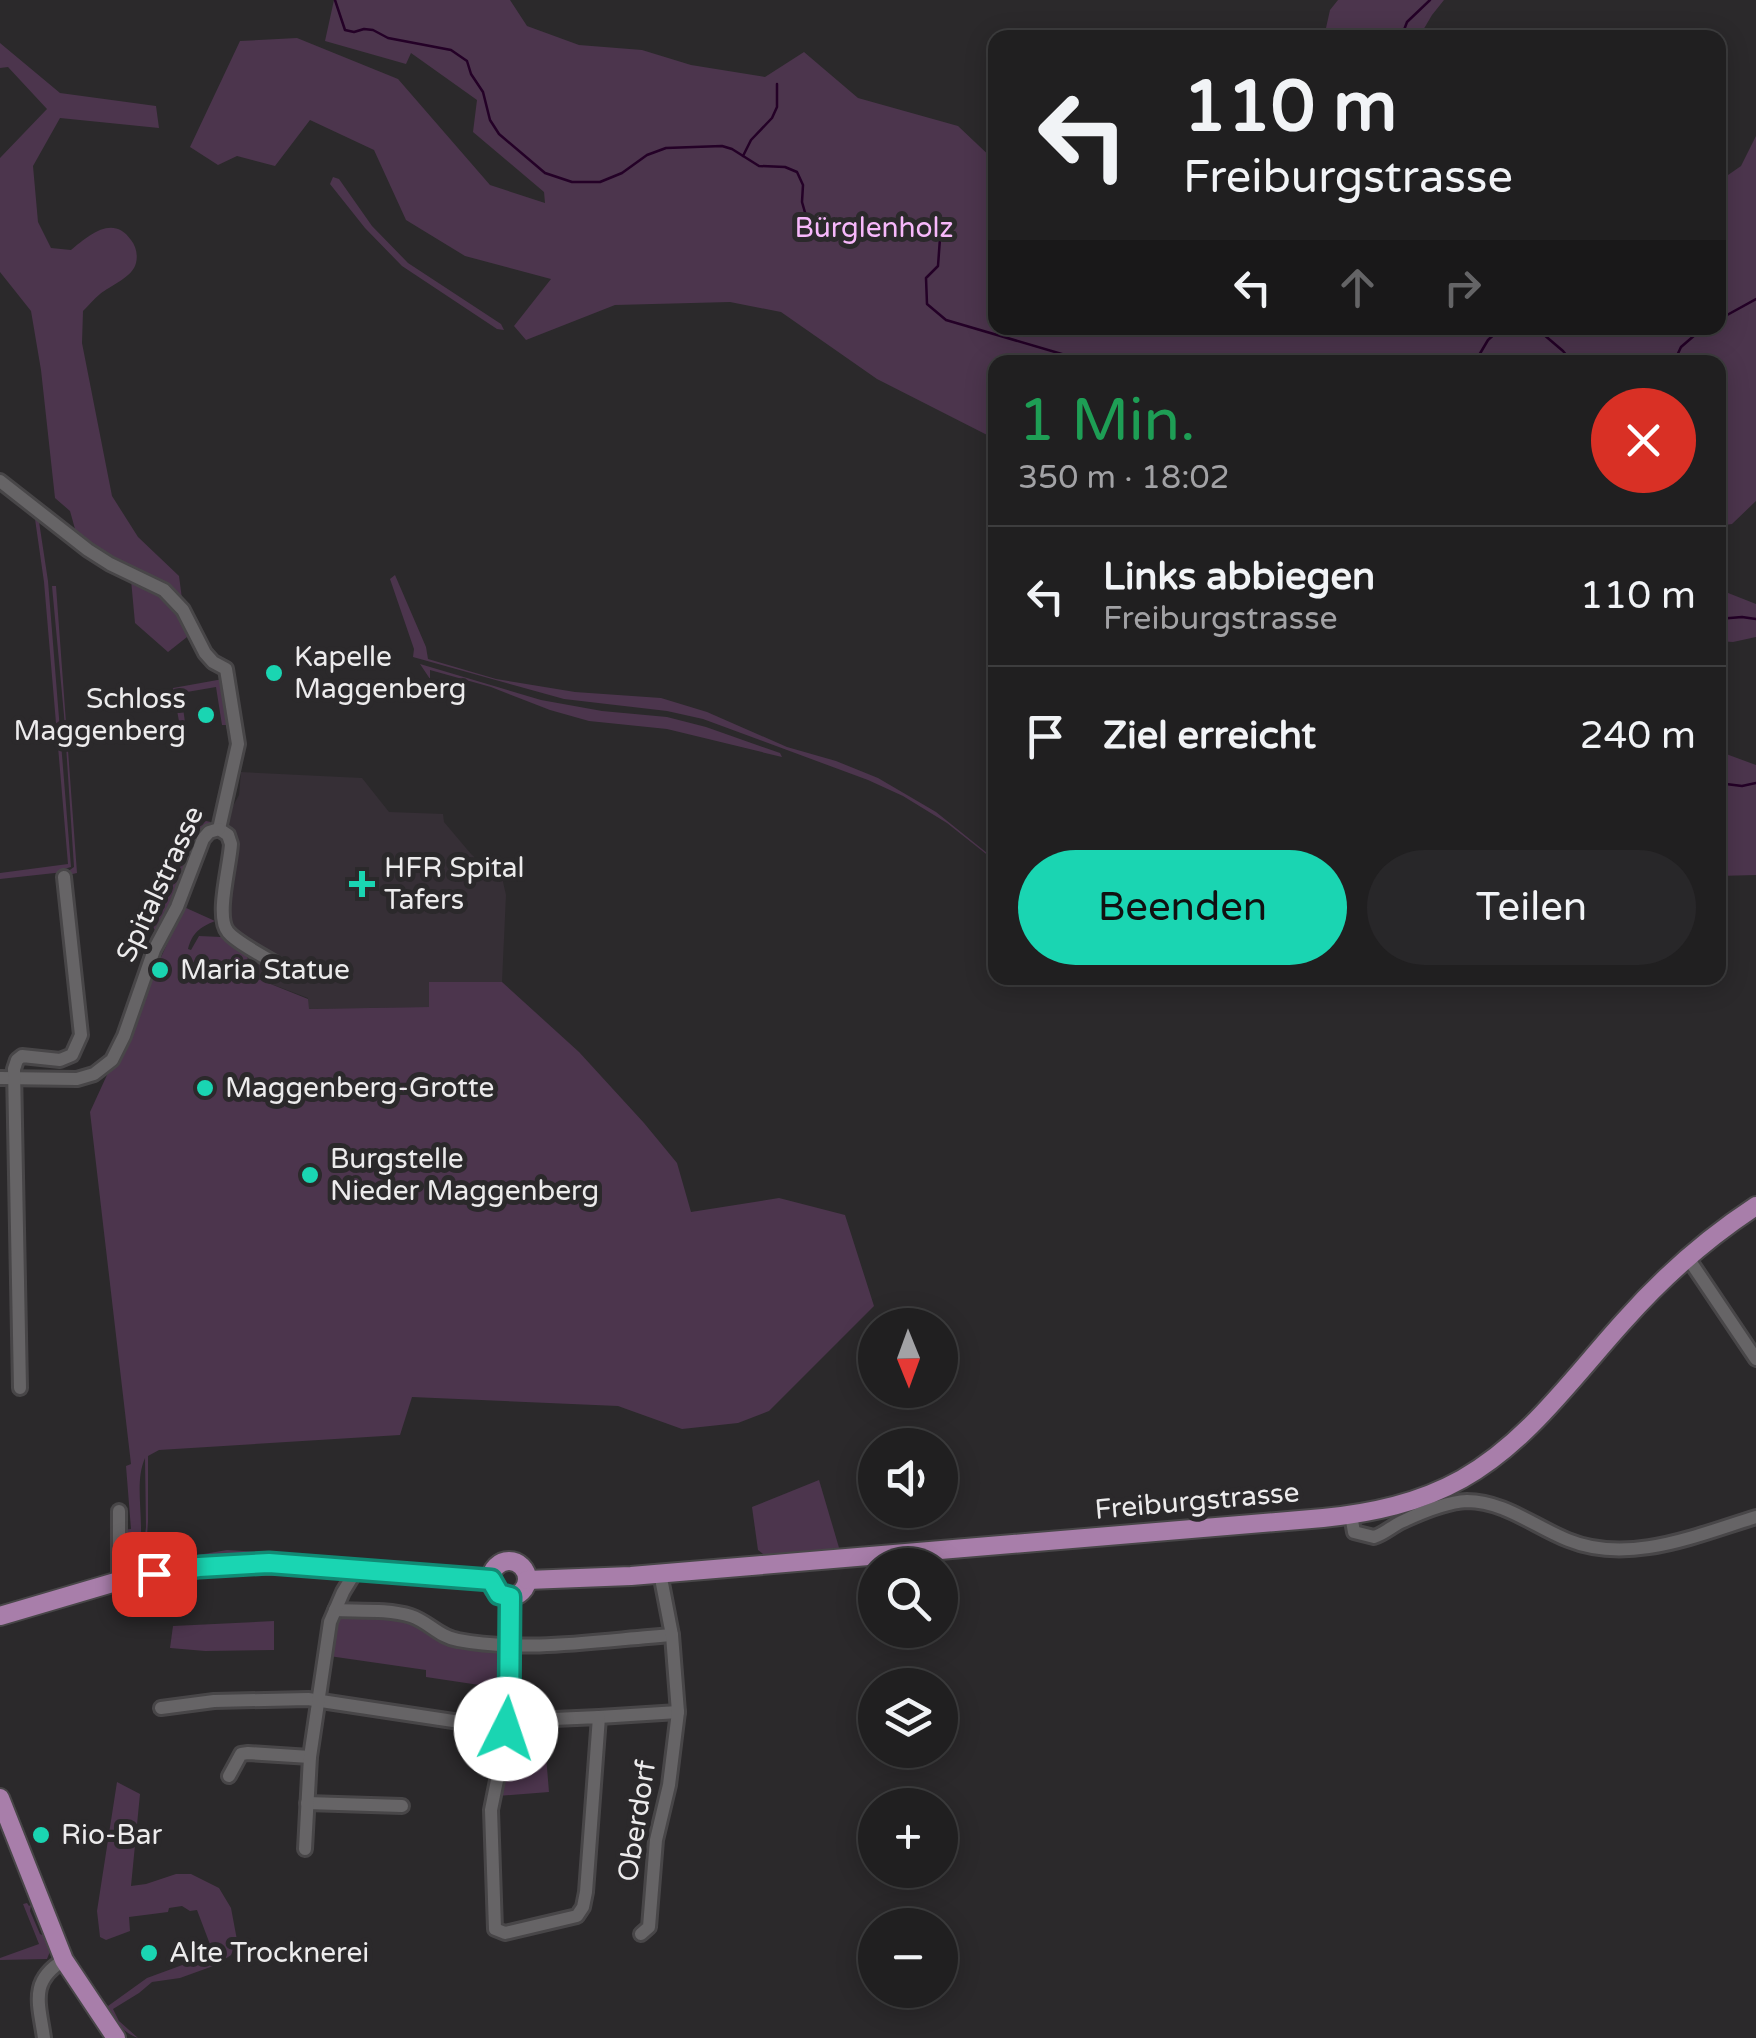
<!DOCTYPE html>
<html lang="de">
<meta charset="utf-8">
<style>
:root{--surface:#201f20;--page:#282729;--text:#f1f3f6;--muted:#a2a2a5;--line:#3d3d3e;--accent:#1ad5b2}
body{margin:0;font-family:"Varela Round",sans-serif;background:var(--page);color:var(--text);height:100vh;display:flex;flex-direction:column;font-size:38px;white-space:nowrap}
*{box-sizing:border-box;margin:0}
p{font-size:32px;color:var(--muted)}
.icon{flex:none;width:55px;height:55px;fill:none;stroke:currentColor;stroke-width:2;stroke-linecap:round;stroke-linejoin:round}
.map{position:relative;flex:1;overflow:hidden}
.details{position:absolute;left:988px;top:355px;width:738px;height:630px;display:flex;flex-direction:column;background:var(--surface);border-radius:20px;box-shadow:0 5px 25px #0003,0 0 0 2px var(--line)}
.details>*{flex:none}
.top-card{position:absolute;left:988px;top:30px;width:738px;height:305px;border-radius:20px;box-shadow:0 5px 25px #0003,0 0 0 2px var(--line);background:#201f20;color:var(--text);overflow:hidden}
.needle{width:65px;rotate:179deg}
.fabs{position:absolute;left:858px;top:1308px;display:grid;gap:20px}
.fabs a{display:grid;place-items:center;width:100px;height:100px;border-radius:50%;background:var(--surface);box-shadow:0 5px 25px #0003,0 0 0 2px var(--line);font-size:50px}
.pin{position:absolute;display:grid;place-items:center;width:85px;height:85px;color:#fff;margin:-42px;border-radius:20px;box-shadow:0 5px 15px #0006}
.me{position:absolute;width:110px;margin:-55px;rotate:4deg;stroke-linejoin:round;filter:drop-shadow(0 0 8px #0008)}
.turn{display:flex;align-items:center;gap:35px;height:210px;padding:0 30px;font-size:45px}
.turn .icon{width:130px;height:130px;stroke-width:2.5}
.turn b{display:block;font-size:70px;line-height:85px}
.lanes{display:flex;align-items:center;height:95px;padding:0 30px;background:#0003;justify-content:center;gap:50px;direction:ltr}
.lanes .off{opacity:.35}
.round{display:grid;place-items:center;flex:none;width:105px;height:105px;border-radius:52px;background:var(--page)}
.summary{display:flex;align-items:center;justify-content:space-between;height:170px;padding:0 30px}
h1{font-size:60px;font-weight:600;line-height:75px;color:#1e9e55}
.cta{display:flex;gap:20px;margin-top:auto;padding:20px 30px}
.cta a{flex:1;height:115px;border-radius:60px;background:var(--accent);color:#111;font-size:40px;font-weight:600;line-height:115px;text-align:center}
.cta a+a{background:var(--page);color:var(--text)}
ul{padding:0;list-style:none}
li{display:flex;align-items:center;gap:30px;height:140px;padding:0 30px;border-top:2px solid var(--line)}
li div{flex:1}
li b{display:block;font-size:38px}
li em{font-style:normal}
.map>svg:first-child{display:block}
.built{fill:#362f36}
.green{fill:#4c354d}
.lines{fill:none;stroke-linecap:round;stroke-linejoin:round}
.stream{stroke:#240127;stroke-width:2.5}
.minor-casing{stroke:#484648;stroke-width:18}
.major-casing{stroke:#484648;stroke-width:22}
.minor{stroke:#666466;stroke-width:12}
.major{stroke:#a87eaa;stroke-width:18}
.route-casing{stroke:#118a74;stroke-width:25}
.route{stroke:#1ad5b2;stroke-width:18}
.poi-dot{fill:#1ad5b2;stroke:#2b292b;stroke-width:4}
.labels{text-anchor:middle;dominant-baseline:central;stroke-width:10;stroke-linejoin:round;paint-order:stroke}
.park-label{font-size:28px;fill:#f7b8fb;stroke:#2b292b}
.poi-label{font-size:28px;fill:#ecebec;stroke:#2b292b;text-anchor:start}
.street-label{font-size:28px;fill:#ecebec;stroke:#2b292b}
</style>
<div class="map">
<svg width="1756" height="2038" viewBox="0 0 1756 2038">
<rect width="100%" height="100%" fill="#2b292b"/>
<polygon class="built" points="241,772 362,778 389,812 443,814 444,822 471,854 481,863 485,862 497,874 501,873 506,895 502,982 429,982 429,1007 308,1009 308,998 258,979 253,974 245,951 215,921 225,844 233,806 239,795"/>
<g class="green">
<polygon points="334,0 510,0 527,26 579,45 642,50 691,65 765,77 804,52 858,98 958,126 995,161 995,328 1718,328 1718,182 1741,166 1756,136 1756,501 1732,524 1718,526 1718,362 995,362 995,439 877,379 781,312 730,302 615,305 526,340 514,326 551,279 465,256 406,220 374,150 310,120 275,166 237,156 218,165 190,147 240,41 297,38 398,79 490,185 545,203 544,192 473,132 477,100 411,53 406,64 325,41"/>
<polygon points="1338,0 1444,0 1432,15 1419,37 1324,37 1330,10"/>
<path d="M0 43 60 93 156 106 159 128 60 118 33 166 38 222 51 248 71 250C89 235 113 214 131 240 136 246 138 255 136 263 133 277 110 286 100 294 94 299 88 306 83 311L82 343 112 496 138 537 179 576 187 637 168 652 135 623 130 569 93 547 75 529 70 511 55 498 41 370 31 311 0 272V158L47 109 8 67 0 68Z"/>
<polygon points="333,177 339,179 372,226 408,263 501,324 504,330 497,329 402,266 365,228 330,184"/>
<polygon points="28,508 38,515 48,581 71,867 64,869 64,872 0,879 0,873 68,864 44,582 35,519"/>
<polygon points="395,575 426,647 428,659 496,679 575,692 661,698 707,712 787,747 836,761 878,778 936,812 987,853 995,857 995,861 947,823 903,796 868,780 703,719 667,711 564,699 413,657 414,649 390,579"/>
<polygon points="52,586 56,586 77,873 68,875 67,872 74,867 64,715"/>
<polygon points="1718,589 1756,604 1756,637 1733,642 1718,641"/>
<polygon points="420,664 541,700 602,711 667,717 706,727 780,753 782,757 667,729 589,721 550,710 491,687 430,670 430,679"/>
<polygon points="223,679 232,729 227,730 226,725 222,725 216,687 181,693 187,737 182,738 173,688"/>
<polygon points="1718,751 1756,765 1756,875 1718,876"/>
<path d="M206 821 211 822 197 835 196 843 170 908 156 931 153 928V920C165 887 173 839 206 821Z"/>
<path d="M184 907 215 921C200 927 192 933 188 949L191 950 199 936 221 937 241 951 243 949 245 951 253 974 258 979 308 999 309 1009 429 1007V982H502L579 1052 644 1123 677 1163 691 1212 779 1198 845 1215 874 1306 769 1411 738 1423 682 1429 618 1406 412 1397 400 1435 159 1450 148 1456V1522L145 1564 227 1550 334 1556 333 1559 141 1569 146 1527 145 1458C131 1490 151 1534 133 1568L126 1570 123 1565V1530L131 1529 126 1466 131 1464 90 1112Z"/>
<polygon points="819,1480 840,1551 767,1557 758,1550 752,1507"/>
<polygon points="341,1613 402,1617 498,1650 506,1659 506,1689 426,1677 426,1670 329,1656 333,1621"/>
<polygon points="274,1621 274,1650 205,1651 170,1648 173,1626"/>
<polygon points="546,1756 549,1792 498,1796 505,1758"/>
<path d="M117 1782 140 1794 131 1886 146 1884 176 1874H191L219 1888 231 1908 237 1940 231 1955 216 1965 180 1978 152 1982 139 1993 113 2009 119 2021 138 2038C118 2031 110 2013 99 1995L108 2006 147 1978 196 1960 202 1954 201 1951 211 1947 197 1910 190 1911 182 1906 169 1908 168 1912 129 1917 130 1931 106 1940 100 1937 97 1911Z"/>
<polygon points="27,1903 29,1906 31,1905 30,1911 40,1934 45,1936 51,1949 47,1959 0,1960 0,1958 39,1944 23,1904"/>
</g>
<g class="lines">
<g class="stream">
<polyline points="335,0 345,30 354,32 364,29 373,30 388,38 451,50 467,61 471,74 483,92 490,120 499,134 545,173 572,182 600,182 622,173 647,155 666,148 722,146 732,149 759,166 785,167 797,172 803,185 802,202 806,216 822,230 859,239 890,235 918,226 929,227 940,238 938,266 926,278 927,304 946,320 1089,362"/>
<polyline points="1401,38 1407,22 1430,0"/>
<polyline points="743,156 751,140 772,118 777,107 777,84"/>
<polyline points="1718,320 1756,299"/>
<polyline points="1536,328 1563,351 1572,362"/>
<polyline points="1475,362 1488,340 1501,328"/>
<polyline points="1674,362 1681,347 1703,328"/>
<polyline points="1718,619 1742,617 1756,619"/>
<polyline points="1718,783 1742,786 1756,783"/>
</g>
<defs>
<g id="minor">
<polyline points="0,481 88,550 110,564 164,590 183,610 205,653 213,662 226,669 238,744 219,829"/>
<path d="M219 829 228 835 231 844C230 865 215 917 228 932 238 944 274 962 289 971L297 973"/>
<polyline points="0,1078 77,1079 94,1074 112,1060 124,1036 154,950 177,907 203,839 209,832 219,829"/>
<polyline points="1688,1258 1756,1359"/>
<polyline points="20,1388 14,1069 17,1060 22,1056 60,1060 72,1055 81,1035 64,877"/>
<path d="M1351 1515 1354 1532 1374 1537C1384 1534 1391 1527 1401 1522 1420 1513 1446 1502 1467 1501 1504 1501 1535 1527 1568 1540 1629 1565 1697 1535 1756 1517"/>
<polyline points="119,1581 119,1511"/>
<path d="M335 1610C359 1611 389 1609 411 1616 429 1622 439 1637 458 1640 528 1653 601 1640 672 1635"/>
<polyline points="161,1708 214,1701 308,1699 506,1729"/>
<polyline points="599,1717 678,1712"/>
<polyline points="509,1721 599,1717 586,1892 583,1907 577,1916 505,1933 495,1929 491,1810 509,1721 510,1597"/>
<polyline points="229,1776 241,1754 248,1753 310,1757"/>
<polyline points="307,1803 402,1806"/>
<polyline points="305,1849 310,1757 330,1622 343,1592 357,1569"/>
<polyline points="641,1934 649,1927 656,1840 669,1785 678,1712 672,1635 660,1573"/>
<path d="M44 2038C39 2003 29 1981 64 1960"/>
</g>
<g id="major">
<circle cx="509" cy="1579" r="18"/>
<path d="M527 1580 631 1576 1323 1518C1372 1513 1419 1503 1462 1479 1528 1442 1574 1376 1624 1321 1663 1277 1707 1238 1756 1206"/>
<polyline points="0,1616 119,1581 172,1571 225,1565 306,1565 491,1580"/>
<polyline points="0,1798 64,1960 116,2038"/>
</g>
</defs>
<use href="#minor" class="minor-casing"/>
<use href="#major" class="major-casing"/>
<use href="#minor" class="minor"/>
<use href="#major" class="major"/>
</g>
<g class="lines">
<defs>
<polyline id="route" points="154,1574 199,1567 269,1563 491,1580 499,1594 510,1597 509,1721 506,1729"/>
</defs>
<use href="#route" class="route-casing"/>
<use href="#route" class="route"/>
</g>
<g class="poi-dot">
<circle cx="274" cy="673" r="10"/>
<circle cx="206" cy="715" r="10"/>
<path d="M357 869h10v10h10v10h-10v10h-10v-10h-10v-10h10z"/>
<circle cx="160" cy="970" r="10"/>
<circle cx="205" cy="1088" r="10"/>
<circle cx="310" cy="1175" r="10"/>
<circle cx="41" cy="1835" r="10"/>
<circle cx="149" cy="1953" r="10"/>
</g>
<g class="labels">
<g class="park-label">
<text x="874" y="228">Bürglenholz</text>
</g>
<g class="poi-label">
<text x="294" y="657">Kapelle<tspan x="294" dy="32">Maggenberg</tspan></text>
<text x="186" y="699" text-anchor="end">Schloss<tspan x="186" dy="32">Maggenberg</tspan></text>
<text x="384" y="868">HFR Spital<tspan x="384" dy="32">Tafers</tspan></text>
<text x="180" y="970">Maria Statue</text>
<text x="225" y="1088">Maggenberg-Grotte</text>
<text x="330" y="1159">Burgstelle<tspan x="330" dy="32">Nieder Maggenberg</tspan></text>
<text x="61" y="1835">Rio-Bar</text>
<text x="169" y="1953">Alte Trocknerei</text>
</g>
<g class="street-label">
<text transform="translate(160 884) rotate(-65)">Spitalstrasse</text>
<text transform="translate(1197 1501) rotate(-5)">Freiburgstrasse</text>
<text transform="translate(637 1821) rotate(-81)">Oberdorf</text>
</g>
</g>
</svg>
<div class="fabs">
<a><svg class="needle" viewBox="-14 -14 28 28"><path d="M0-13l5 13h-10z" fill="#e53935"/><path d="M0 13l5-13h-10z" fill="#a2a2a5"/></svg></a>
<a><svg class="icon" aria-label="sound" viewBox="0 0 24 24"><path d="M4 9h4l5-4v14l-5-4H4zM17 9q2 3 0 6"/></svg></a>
<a><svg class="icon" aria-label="search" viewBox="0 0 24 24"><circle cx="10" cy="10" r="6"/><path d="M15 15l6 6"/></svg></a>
<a><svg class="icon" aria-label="layers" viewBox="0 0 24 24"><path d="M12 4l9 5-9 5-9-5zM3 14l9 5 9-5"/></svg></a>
<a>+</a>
<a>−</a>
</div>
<div class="pin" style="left:154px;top:1574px;background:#d93025"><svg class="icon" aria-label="arrive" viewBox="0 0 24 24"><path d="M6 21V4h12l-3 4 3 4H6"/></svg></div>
<svg class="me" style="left:506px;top:1729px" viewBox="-20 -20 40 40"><circle r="19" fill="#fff"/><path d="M0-13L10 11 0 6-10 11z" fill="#1ad5b2"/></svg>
<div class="top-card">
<div class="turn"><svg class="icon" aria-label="left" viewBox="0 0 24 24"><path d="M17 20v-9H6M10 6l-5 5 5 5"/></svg><div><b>110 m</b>Freiburgstrasse</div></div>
<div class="lanes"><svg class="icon" aria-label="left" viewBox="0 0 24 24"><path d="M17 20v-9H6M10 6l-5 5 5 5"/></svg><svg class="icon off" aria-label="ahead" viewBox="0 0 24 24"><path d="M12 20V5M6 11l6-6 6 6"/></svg><svg class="icon off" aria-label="right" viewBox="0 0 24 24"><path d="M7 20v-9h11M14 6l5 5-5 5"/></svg></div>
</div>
<section class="details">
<div class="summary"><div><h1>1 Min.</h1><p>350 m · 18:02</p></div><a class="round" style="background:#d93025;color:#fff"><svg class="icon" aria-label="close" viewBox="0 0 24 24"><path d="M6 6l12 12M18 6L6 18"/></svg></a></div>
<ul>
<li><svg class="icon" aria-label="left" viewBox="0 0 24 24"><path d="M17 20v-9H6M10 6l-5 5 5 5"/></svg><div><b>Links abbiegen</b><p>Freiburgstrasse</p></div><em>110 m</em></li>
<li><svg class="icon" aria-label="arrive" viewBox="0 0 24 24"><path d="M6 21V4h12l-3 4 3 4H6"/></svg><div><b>Ziel erreicht</b></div><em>240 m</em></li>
</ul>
<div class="cta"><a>Beenden</a><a>Teilen</a></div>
</section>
</div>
